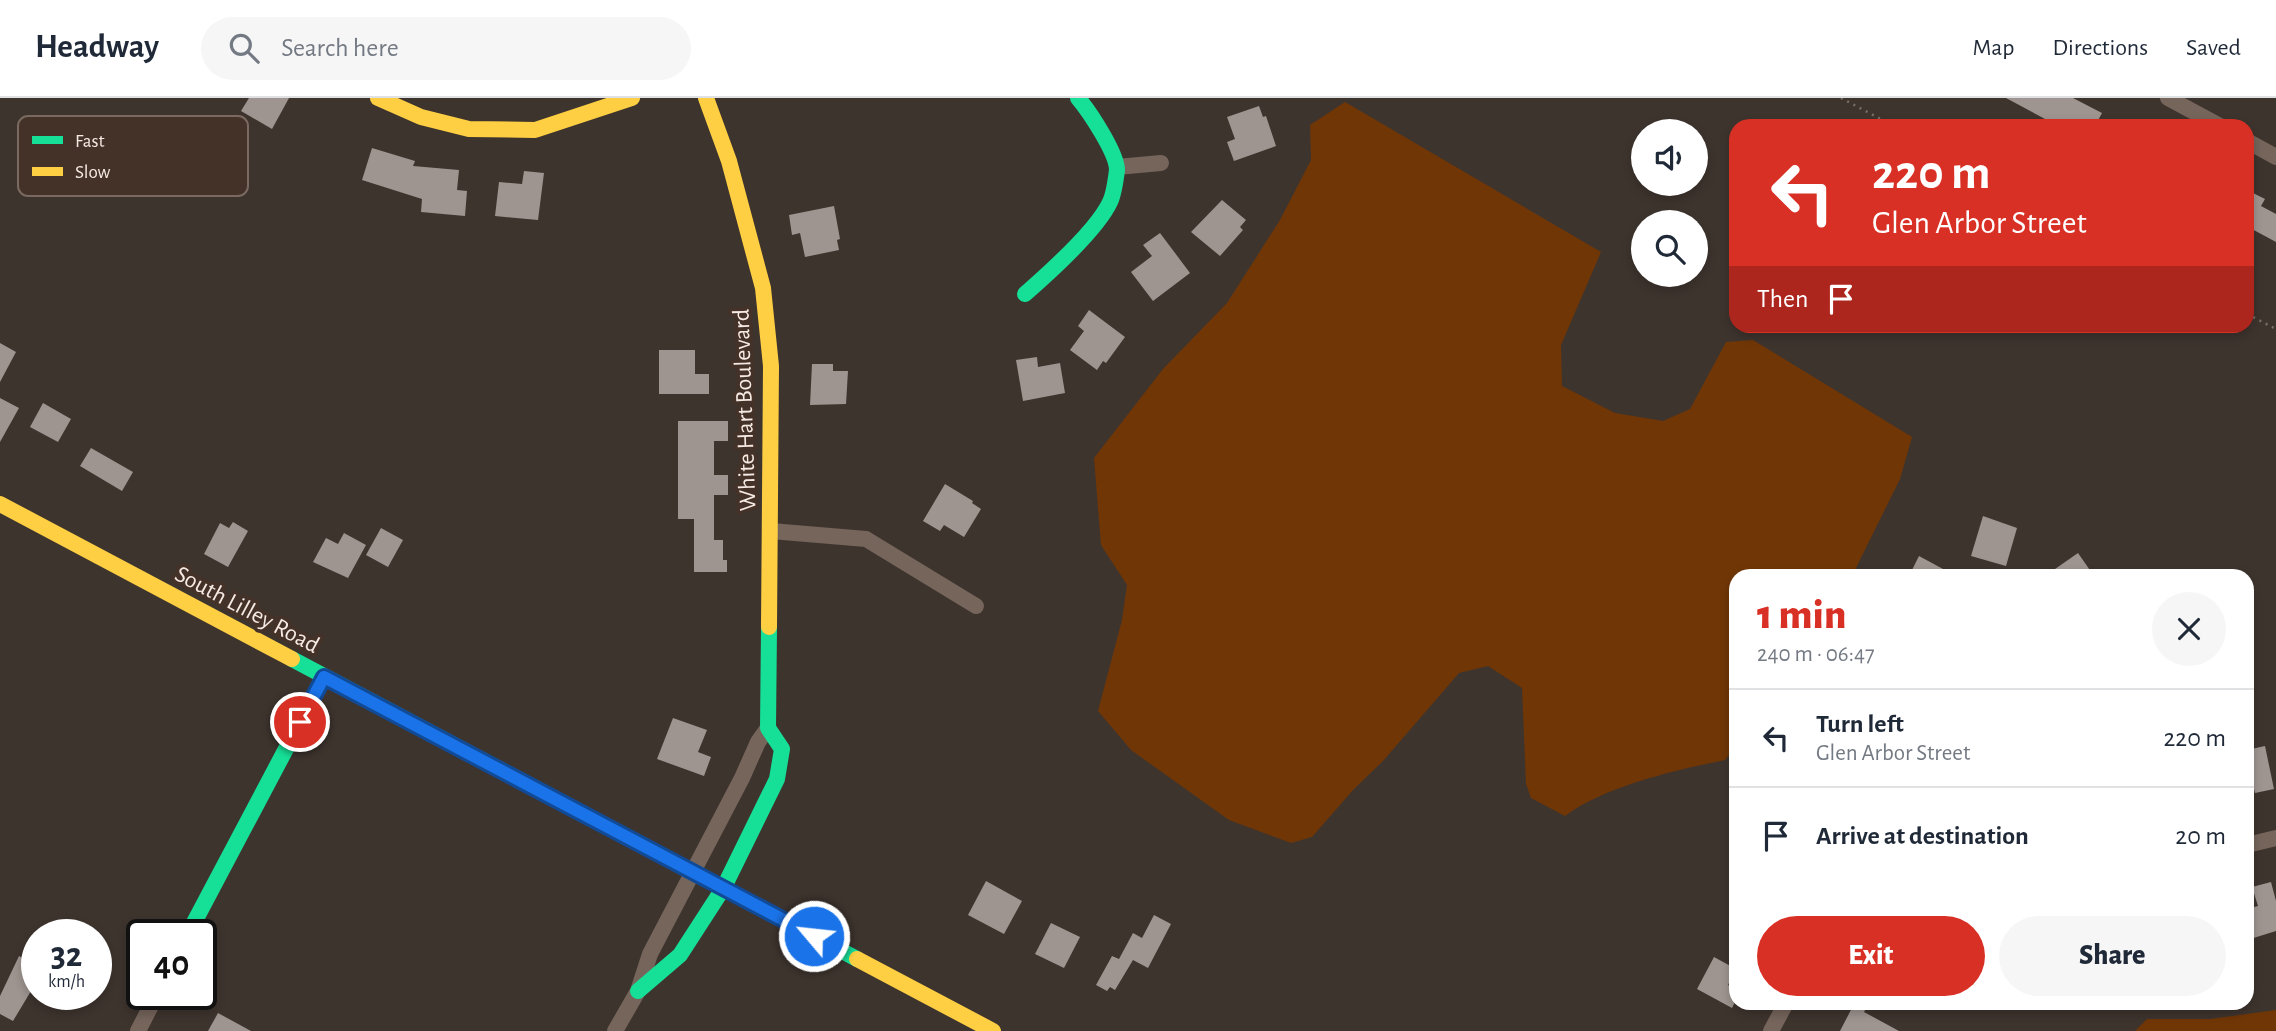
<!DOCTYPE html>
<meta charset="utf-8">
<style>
:root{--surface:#fff;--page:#f6f6f7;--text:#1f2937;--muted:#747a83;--line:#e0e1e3;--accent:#d93025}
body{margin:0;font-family:"Alegreya Sans",sans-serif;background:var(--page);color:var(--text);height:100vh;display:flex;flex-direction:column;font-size:26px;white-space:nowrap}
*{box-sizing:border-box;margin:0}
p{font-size:23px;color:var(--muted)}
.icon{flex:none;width:38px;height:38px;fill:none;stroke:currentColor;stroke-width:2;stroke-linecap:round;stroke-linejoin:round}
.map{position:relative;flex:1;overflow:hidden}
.drawer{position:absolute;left:1729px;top:471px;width:525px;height:441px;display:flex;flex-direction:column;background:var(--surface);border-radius:21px;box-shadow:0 4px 10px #0003}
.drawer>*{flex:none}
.hud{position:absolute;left:1729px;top:21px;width:525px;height:214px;border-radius:21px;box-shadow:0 4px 10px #0003;background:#d93025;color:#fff;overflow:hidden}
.buttons{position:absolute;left:1631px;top:21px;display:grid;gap:14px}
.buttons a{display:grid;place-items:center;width:77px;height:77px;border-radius:50%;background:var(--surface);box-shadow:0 4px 10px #0003;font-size:35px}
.speed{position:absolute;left:21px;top:821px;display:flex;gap:14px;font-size:35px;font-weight:700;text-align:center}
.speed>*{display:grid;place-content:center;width:91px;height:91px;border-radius:50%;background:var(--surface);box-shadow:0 4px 10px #0003;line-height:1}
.speed small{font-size:18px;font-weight:400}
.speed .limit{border:4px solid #111;border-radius:10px;background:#fff;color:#111}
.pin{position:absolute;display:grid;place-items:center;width:60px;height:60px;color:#fff;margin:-30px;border:4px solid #fff;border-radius:50%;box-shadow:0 2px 7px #0007}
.me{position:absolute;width:77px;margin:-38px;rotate:298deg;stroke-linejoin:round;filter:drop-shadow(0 0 5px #0008)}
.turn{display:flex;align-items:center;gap:24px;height:147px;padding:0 28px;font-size:32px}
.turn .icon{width:91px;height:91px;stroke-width:2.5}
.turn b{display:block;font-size:49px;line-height:60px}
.then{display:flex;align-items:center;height:66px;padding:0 28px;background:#0003;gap:14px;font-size:26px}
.round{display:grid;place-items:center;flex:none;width:74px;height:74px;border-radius:37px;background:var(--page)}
.summary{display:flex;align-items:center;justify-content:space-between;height:119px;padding:0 28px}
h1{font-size:42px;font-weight:800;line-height:52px;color:var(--accent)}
.cta{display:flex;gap:14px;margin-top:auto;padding:14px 28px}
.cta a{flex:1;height:80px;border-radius:42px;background:var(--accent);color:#fff;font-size:28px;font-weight:800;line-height:80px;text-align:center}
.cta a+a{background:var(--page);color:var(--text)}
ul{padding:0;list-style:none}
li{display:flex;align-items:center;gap:21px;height:98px;padding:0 28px;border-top:2px solid var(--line)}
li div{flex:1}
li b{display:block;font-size:26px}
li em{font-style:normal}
header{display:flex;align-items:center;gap:42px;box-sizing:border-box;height:98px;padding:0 35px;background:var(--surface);border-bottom:2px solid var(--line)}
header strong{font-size:33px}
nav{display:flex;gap:38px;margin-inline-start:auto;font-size:24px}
.search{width:490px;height:63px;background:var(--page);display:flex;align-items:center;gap:18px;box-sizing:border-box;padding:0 24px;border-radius:38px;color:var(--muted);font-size:26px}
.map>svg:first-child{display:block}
.green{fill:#703606}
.building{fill:#9e9590}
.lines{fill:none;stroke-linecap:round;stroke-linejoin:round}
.path{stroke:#7a6f68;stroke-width:2.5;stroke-dasharray:2 5;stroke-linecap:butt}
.street{stroke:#75655b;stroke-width:16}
.fast{stroke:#16e098;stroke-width:16}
.slow{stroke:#ffcf43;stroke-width:16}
.route-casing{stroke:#114b97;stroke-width:18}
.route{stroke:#1a73e8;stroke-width:12}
.labels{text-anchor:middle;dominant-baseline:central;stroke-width:7;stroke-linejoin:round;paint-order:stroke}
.street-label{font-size:24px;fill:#f6eae4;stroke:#443228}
.key{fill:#443228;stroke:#796960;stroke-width:2}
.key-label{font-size:19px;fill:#f6eae4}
</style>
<header>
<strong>Headway</strong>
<div class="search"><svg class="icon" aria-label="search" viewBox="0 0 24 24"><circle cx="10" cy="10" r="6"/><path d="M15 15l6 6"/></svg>Search here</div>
<nav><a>Map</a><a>Directions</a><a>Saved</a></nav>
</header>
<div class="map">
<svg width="2276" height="933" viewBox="0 0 2276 933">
<rect width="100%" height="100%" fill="#3e342e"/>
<g class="green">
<path d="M1345 4 1601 154 1561 247 1562 288 1615 315 1663 323 1690 311 1726 244 1753 242 1912 339 1900 381 1852 478H1736V648L1725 662C1676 672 1605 688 1565 718L1531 700 1526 686 1522 590 1488 568 1459 575 1383 663 1353 692 1312 739 1291 745 1229 722 1131 652 1098 613 1122 522 1127 487 1101 447 1094 360 1163 271 1227 205 1280 122 1311 62 1310 27Z"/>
<polygon points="2276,912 2276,933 2135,933 2147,921 2210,921"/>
</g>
<g class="building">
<polygon points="249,0 289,0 272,31 241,13"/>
<polygon points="2006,0 2073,0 2102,15 2095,28 2058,28"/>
<polygon points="1259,8 1263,19 1266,18 1276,48 1234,63 1227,44 1235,41 1227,19"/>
<polygon points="372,50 415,63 413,68 459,72 457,92 467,93 465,118 421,114 422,101 362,82"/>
<polygon points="524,73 544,75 538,122 495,118 499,84 522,86"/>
<polygon points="2247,92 2265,101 2261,108 2276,116 2276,144 2250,130 2247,135"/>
<polygon points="1222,102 1246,122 1240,129 1243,132 1220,158 1191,134"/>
<polygon points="834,108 840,141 837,142 839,152 805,159 800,135 792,137 789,117"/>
<polygon points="1160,135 1190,175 1153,203 1131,174 1152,158 1143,147"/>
<polygon points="1089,212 1125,239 1106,265 1103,263 1097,272 1070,252 1084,233 1078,228"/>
<polygon points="0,245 16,254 0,284"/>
<polygon points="659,252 695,252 695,276 709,276 709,296 659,296"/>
<polygon points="1037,259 1038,269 1060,265 1065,295 1023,303 1016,262"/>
<polygon points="812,266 833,266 833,273 848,273 846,306 810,307"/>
<polygon points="0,300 19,310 0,344"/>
<polygon points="43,305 71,321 58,344 30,329"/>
<polygon points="678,323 728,323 728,343 714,343 714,377 728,377 728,397 714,397 714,442 723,442 723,462 727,462 727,474 694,474 694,421 678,421"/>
<polygon points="91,350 133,374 122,393 80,368"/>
<polygon points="945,386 973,403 972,405 981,411 964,439 944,427 940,433 923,423"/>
<polygon points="1983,418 2017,430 2006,468 1971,458"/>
<polygon points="233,424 248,433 228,469 204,456 220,425 229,430"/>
<polygon points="381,430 403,442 388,469 366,457"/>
<polygon points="344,435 366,447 348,480 313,464 326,440 338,446"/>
<polygon points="2078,455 2094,478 2045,478"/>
<polygon points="1919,458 1956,478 1909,478"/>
<polygon points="673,620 707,632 698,654 711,659 704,678 657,661"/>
<polygon points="2265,648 2274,691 2255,695 2254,691 2247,693 2247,652"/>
<polygon points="986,783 1022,803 1004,836 968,817"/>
<polygon points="2271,784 2276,803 2276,833 2247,842 2247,811 2258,808 2252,789"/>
<polygon points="1154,817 1171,826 1148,870 1133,862 1115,892 1110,889 1107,893 1096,887 1112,858 1119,861 1133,835 1142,840"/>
<polygon points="1051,825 1080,839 1064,870 1035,856"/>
<polygon points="19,858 37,868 37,897 31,893 13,923 0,916 0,898"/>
<polygon points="1714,859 1736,871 1728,887 1736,891 1736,902 1732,910 1697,891"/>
<polygon points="1854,906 1865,912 1864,914 1899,933 1840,933"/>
<polygon points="218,915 251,933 208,933"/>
</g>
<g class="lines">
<g class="path">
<polyline points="1841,0 1894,28"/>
<polyline points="2247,216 2276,231"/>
</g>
<g class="street">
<polyline points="2168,0 2220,28"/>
<polyline points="2247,43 2276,59"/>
<polyline points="1117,69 1161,65"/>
<polyline points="771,433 866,441 976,508"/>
<polyline points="2247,747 2276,740"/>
<polyline points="138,933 157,896"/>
<polyline points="615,933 638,893 650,856 742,680 758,644 768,630"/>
<polyline points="1771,933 1786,905"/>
</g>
<g class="fast">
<path d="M1025 196C1049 175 1097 132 1110 104 1114 96 1116 80 1117 72 1117 55 1089 13 1078 0"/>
<polyline points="292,561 857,861"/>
<polyline points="188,836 324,579"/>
<polyline points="638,893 680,857 724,789 777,681 782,651 768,630 769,529"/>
</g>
<g class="slow">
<polyline points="378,0 421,19 469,31 535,32 632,0"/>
<polyline points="706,0 729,63 763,190 771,268 769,529"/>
<polyline points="0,406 292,561"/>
<polyline points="857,861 993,933"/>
</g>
</g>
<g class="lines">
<defs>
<polyline id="route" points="300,624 324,579 814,838"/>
</defs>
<use href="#route" class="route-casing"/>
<use href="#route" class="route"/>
</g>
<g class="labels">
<g class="street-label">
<text transform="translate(745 312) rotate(-92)">White Hart Boulevard</text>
<text transform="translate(247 512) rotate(28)">South Lilley Road</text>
</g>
</g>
<rect x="18" y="18" width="230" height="80" rx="10" class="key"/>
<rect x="32" y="38" width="31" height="8" fill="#16e098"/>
<rect x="32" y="69" width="31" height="9" fill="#ffcf43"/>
<g class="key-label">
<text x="75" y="49">Fast</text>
<text x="75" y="80">Slow</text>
</g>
</svg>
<div class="buttons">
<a><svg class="icon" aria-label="sound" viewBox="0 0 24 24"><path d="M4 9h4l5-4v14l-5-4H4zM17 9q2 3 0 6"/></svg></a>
<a><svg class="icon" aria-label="search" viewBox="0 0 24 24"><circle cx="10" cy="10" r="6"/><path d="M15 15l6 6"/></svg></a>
</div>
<div class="speed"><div>32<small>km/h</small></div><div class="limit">40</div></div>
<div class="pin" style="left:300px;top:624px;background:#d93025"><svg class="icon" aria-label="arrive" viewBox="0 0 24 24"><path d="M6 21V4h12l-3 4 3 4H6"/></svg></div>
<svg class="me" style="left:814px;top:838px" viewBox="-20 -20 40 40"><circle r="17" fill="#1a73e8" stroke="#fff" stroke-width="3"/><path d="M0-11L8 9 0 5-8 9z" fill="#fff"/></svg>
<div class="hud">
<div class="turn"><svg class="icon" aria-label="left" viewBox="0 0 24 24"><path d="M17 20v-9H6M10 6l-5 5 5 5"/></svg><div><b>220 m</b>Glen Arbor Street</div></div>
<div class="then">Then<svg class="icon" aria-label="arrive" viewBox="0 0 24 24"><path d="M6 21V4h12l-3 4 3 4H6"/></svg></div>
</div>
<section class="drawer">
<div class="summary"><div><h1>1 min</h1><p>240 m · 06:47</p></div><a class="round"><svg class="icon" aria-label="close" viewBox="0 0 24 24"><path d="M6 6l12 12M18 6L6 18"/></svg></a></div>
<ul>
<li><svg class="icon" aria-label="left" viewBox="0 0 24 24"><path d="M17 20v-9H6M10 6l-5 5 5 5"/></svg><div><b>Turn left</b><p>Glen Arbor Street</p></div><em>220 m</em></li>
<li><svg class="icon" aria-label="arrive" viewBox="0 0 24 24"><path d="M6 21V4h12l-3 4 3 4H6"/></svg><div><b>Arrive at destination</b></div><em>20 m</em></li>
</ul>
<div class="cta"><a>Exit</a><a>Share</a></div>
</section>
</div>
